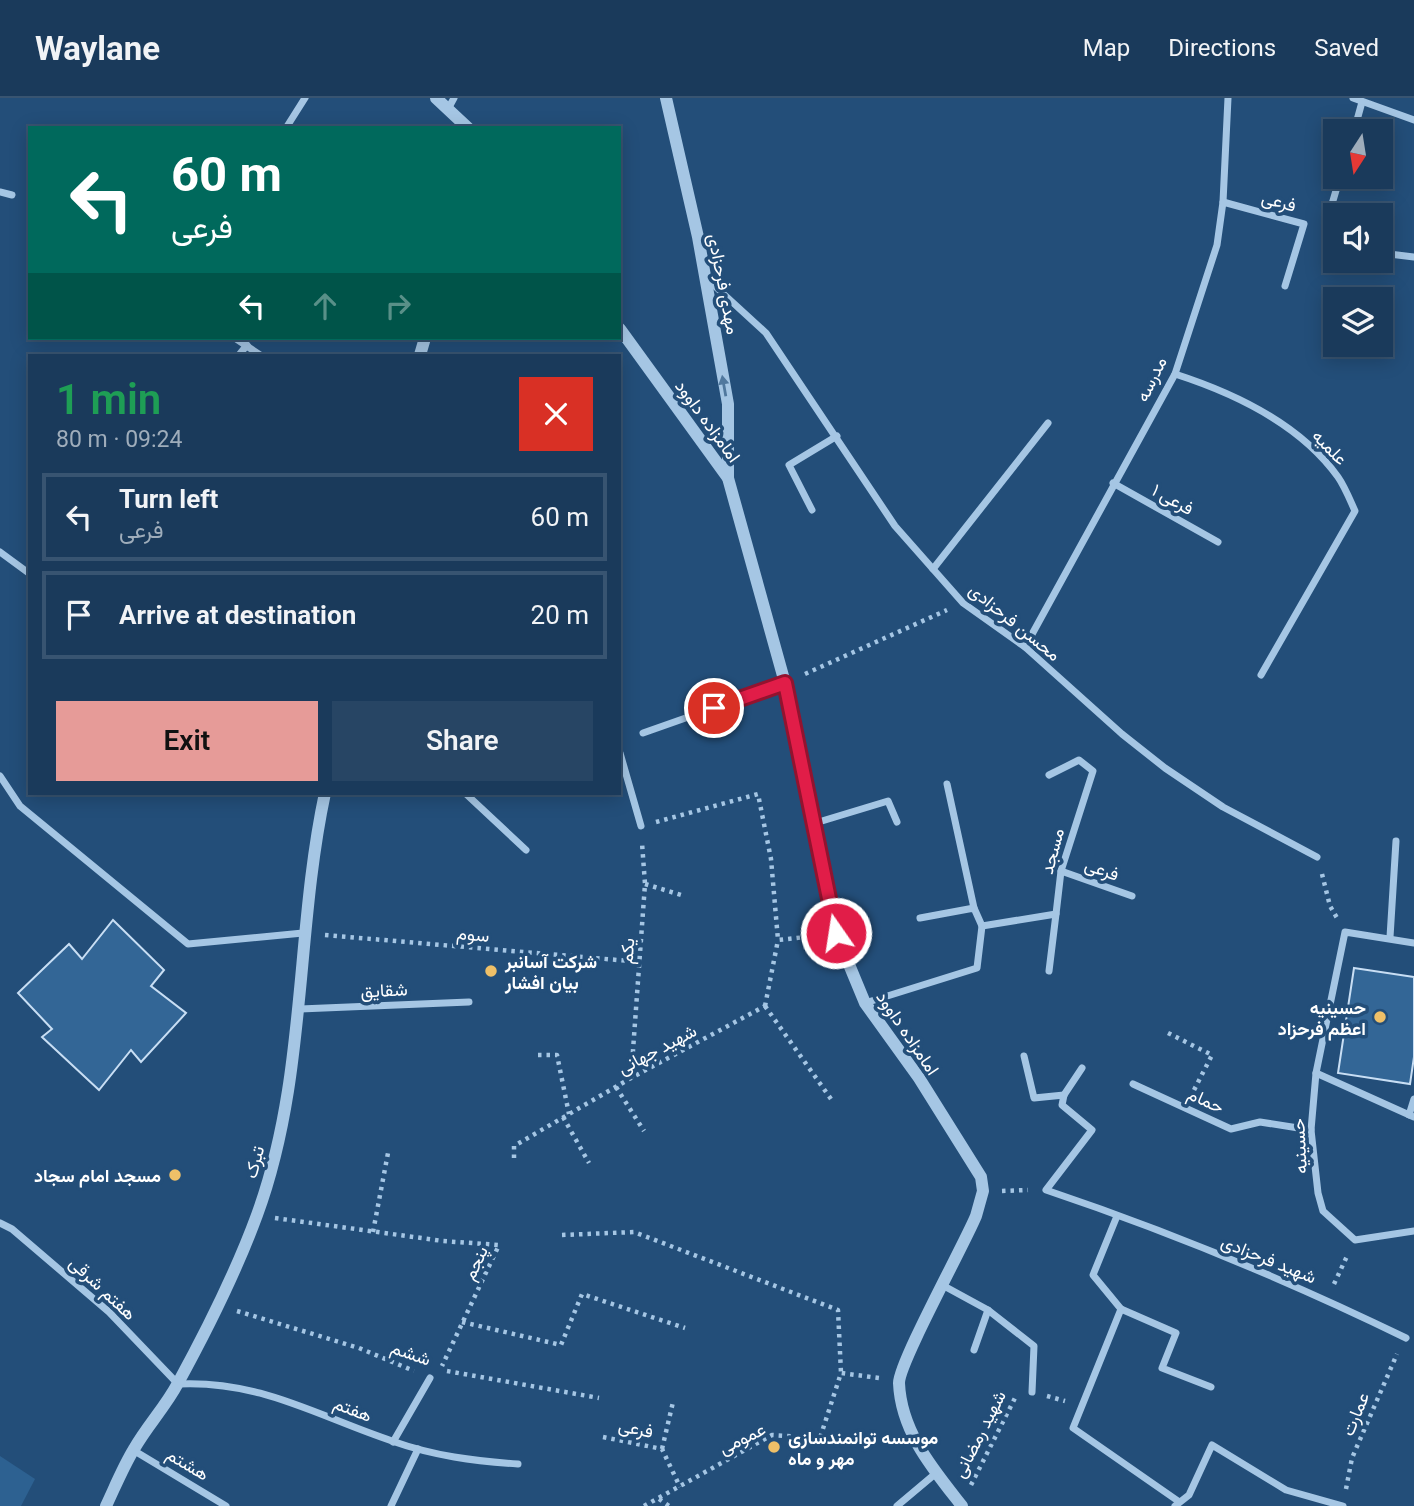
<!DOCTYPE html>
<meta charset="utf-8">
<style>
:root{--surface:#1a3a5b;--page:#274564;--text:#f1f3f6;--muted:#9fadbb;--line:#385471;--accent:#e69b98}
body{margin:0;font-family:Roboto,Vazirmatn,sans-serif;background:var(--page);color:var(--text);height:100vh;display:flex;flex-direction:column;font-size:26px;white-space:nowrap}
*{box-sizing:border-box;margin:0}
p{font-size:23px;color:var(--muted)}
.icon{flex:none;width:38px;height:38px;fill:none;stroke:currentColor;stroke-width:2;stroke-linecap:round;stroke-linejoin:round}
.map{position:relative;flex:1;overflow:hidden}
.panel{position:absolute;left:28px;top:256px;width:593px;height:441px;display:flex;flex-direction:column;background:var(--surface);border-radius:0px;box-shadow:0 4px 18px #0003,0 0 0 2px var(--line)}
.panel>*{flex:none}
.banner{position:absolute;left:28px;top:28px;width:593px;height:214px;border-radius:0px;box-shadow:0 4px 18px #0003,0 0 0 2px var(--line);background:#00695c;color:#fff;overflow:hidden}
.needle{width:46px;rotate:192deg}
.fabs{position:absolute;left:1323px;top:21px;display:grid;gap:14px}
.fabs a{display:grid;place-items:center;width:70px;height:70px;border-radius:0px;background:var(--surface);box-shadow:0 4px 18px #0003,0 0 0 2px var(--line);font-size:35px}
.pin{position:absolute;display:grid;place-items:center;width:60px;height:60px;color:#fff;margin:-30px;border:4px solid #fff;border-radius:50%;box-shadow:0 2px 7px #0007}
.me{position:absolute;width:77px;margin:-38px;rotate:347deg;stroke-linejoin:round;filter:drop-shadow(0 0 5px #0008)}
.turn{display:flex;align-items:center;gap:24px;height:147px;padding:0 28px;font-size:32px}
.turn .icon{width:91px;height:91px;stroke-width:2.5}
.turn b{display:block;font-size:49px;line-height:60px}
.lanes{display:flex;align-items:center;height:66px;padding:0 28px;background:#0003;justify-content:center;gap:35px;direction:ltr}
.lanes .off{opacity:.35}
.round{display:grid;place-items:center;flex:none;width:74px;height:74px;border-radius:0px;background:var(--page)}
.summary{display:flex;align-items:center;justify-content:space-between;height:119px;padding:0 28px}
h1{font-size:42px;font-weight:600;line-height:52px;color:#1e9e55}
.button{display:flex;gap:14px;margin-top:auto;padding:14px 28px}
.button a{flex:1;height:80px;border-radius:0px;background:var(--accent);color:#111;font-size:28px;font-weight:600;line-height:80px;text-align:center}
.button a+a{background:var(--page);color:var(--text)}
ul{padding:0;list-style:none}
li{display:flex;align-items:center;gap:21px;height:88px;margin:0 14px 10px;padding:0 14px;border:4px solid var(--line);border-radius:0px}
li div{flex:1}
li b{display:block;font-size:26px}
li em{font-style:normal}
header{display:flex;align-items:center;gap:42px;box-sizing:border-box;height:98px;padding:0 35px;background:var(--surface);border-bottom:2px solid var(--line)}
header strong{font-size:33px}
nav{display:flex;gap:38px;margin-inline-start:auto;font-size:24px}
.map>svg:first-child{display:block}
.green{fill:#2d6191}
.building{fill:#336696;stroke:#c8def4;stroke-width:2}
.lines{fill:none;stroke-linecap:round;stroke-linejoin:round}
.path{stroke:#a5c6e4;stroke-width:4.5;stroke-dasharray:3.5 5;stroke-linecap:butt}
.minor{stroke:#a5c6e4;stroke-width:7}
.tertiary{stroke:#a5c6e4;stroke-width:12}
.oneway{fill:#50789e}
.route-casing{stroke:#92132f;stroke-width:18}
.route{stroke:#e11d48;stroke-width:12}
.poi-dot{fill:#efc068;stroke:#234e79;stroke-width:2.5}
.labels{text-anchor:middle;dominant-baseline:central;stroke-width:7;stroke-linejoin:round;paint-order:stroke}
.street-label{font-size:18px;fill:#fff;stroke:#234e79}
.poi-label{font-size:18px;font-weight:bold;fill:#fff;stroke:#234e79;text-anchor:start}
</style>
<header>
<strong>Waylane</strong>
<nav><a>Map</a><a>Directions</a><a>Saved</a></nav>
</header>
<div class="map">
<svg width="1414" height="1408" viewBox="0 0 1414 1408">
<rect width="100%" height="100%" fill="#234e79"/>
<polygon class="green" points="0,1358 35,1381 21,1408 0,1408"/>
<g class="building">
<polygon points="113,822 164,872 151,888 186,915 141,964 131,952 99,992 42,939 52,931 18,895 69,846 82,861"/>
<polygon points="1354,870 1414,879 1414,959 1410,986 1338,975"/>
</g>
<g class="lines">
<g class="path">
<polyline points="805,576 947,512"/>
<polyline points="656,724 758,696 771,761 778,842 815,838"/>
<polyline points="1322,776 1330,808 1337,820"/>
<polyline points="645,786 681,797"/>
<polyline points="325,837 641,864"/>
<polyline points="765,908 831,1001"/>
<polyline points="765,908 778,842"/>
<polyline points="1168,935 1212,957 1193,994"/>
<polyline points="538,957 557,957 569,1016"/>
<polyline points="631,980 645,786 642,745"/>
<polyline points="616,989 644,1033"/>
<polyline points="563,1019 589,1065"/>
<polyline points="514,1060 514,1048 631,980 765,908"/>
<polyline points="1002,1093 1028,1092"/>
<polyline points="275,1120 443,1143 499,1147 442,1268"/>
<polyline points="373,1134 388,1055"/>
<polyline points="562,1137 634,1134 838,1212 841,1275"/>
<polyline points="1334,1186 1348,1156"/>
<polyline points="237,1213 359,1250 414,1273"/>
<polyline points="462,1224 561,1247 582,1196 685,1230"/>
<polyline points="447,1273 599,1300"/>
<polyline points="1047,1298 1065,1303"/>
<polyline points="603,1339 662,1351 680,1389"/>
<polyline points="662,1351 673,1304"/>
<polyline points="971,1387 1016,1298"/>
<polyline points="1346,1391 1352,1360 1397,1256"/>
<polyline points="659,1401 669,1408"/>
<polyline points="644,1408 772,1337 820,1340 841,1275 879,1280"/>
</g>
<g class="minor">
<polyline points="1353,0 1414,22"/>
<polyline points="448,11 454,0"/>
<polyline points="286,30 305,0"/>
<polyline points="1354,33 1362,4"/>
<polyline points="1340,79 1332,106 1370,113 1369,117"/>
<polyline points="0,94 12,97"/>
<polyline points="1223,104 1304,126 1285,188"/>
<polyline points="1381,155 1414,159"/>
<polyline points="706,180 766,235 895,428 963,505 1025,549 1122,636 1165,670 1223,709 1317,759"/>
<polyline points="235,240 260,257"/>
<polyline points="239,257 247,247"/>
<path d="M1175 276C1234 295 1300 326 1338 379 1345 389 1350 402 1355 413L1261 577"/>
<polyline points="1113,385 1218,444"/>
<polyline points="812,412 789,367 837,338"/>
<polyline points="0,454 30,476"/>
<polyline points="933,471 1048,325"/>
<polyline points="1025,549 1175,276 1217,147 1223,104 1228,0"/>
<polyline points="643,635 785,585"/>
<polyline points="620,655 641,728"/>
<polyline points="0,678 20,708 188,846 303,835"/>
<polyline points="947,686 974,810"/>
<polyline points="465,695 526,752"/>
<polyline points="812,726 888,703 897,724"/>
<polyline points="1061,773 1132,798"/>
<polyline points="920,820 974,810 982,828 1056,816 1061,773 1093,673 1079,662 1049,677"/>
<polyline points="1390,839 1396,743"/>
<polyline points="1414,845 1345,834 1316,975 1311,1032 1318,1095 1323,1113 1355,1142 1414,1133"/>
<polyline points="1049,873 1056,816"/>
<polyline points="865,905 977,870 982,828"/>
<polyline points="300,911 469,904"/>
<polyline points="1024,958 1034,1000 1064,997"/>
<path d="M1082 970 1064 997 1062 1007 1092 1032 1046 1092C1168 1133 1289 1183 1406 1240"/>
<polyline points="1316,975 1414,1019"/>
<polyline points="1133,986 1231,1031 1260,1024 1311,1032"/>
<polyline points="1409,1017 1414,1001"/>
<polyline points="1117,1118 1093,1177 1121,1211 1176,1235 1162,1270 1211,1289"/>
<path d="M0 1125 12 1131 109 1214 178 1286C260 1282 317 1318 392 1343 434 1358 474 1363 518 1366"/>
<polyline points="944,1188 988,1212 1034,1248 1032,1294"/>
<polyline points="1121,1211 1073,1330 1178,1403"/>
<polyline points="974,1252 988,1212"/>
<polyline points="393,1344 430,1280"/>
<polyline points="133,1352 226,1408"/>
<polyline points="391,1408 418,1351"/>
<polyline points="897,1408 935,1376"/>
<polyline points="1175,1408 1189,1397 1212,1347 1286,1392 1343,1408"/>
</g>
<g class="tertiary">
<polyline points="436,0 468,30"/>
<polyline points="666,0 698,139 728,306 728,380"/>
<path d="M620 231 728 380 785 585 836 835 865 905 919 980 981 1079 983 1093 976 1118C964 1147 899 1265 899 1285 901 1334 933 1371 962 1408"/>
<polyline points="420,257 425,240"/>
<path d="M106 1408C115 1389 123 1369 134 1351 147 1328 166 1308 178 1285 207 1232 236 1174 257 1117 307 981 295 835 325 695"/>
</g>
</g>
<defs><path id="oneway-solid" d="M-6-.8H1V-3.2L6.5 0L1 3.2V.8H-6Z" transform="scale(1.75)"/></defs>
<use class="oneway" href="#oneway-solid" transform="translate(724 288) rotate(-100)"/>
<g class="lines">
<defs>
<polyline id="route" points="714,610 785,585 836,835"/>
</defs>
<use href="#route" class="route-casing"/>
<use href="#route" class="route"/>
</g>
<g class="poi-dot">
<circle cx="491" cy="873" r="7"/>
<circle cx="1380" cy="919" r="7"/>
<circle cx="175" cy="1077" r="7"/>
<circle cx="774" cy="1349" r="7"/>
</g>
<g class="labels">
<g class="street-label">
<text transform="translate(1279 103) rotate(15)">فرعی</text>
<text transform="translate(724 186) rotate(79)">مهدی فرحزادی</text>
<text transform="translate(1151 281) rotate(-64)">مدرسه</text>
<text transform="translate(708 323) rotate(54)">امامزاده داوود</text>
<text transform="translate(1330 349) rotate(46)">علمیه</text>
<text transform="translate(1173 401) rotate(29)">فرعی ۱</text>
<text transform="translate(1015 524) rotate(39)">محسن فرحزادی</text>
<text transform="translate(1052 753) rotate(-75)">مسجد</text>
<text transform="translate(1102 771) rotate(20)">فرعی</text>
<text transform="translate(473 836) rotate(5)">سوم</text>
<text transform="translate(627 853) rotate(-86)">یکم</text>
<text transform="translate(384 892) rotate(-3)">شقایق</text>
<text transform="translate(908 935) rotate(56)">امامزاده داوود</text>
<text transform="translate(657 951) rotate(-28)">شهید جهانی</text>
<text transform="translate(1206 1002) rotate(24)">حمام</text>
<text transform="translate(1299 1048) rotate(-93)">حسینیه</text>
<text transform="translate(254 1064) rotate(-75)">تبرک</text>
<text transform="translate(1269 1161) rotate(22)">شهید فرحزادی</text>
<text transform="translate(475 1165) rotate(-65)">پنجم</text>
<text transform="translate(103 1190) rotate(43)">هفتم شرقی</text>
<text transform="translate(411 1255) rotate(19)">ششم</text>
<text transform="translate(353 1311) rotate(21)">هفتم</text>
<text transform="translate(1355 1316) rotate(-68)">عمارت</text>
<text transform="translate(636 1330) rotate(12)">فرعی</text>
<text transform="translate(979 1336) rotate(-63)">شهید رمضانی</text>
<text transform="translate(742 1340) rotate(-26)">عمومی</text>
<text transform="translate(188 1366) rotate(31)">هشتم</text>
</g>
<g class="poi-label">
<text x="505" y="863">شرکت آسانبر<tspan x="505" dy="21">بیان افشار</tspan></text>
<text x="1366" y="909" text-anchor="end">حسینیه<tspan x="1366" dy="21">اعظم فرحزاد</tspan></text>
<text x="161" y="1077" text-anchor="end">مسجد امام سجاد</text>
<text x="788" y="1339">موسسه توانمندسازی<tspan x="788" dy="21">مهر و ماه</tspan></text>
</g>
</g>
</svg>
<div class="fabs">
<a><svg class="needle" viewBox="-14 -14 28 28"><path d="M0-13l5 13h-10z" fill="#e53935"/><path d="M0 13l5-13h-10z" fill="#9fadbb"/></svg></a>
<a><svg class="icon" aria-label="sound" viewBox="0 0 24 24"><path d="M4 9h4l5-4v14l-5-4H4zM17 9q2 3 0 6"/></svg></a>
<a><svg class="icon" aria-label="layers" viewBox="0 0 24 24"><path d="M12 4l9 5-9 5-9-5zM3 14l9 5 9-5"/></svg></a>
</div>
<div class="pin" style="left:714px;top:610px;background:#d93025"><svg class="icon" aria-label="arrive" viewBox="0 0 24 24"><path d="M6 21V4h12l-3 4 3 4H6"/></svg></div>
<svg class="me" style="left:836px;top:835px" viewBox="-20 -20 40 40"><circle r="17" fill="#e11d48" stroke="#fff" stroke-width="3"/><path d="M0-11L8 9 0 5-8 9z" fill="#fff"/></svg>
<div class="banner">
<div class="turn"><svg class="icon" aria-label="left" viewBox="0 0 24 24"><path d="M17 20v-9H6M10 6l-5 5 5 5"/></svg><div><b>60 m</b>فرعی</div></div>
<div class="lanes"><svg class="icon" aria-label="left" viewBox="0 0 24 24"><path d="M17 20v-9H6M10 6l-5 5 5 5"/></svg><svg class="icon off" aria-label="ahead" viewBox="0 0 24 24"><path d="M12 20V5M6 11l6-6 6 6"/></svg><svg class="icon off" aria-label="right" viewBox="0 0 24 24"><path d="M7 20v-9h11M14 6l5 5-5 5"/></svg></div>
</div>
<section class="panel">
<div class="summary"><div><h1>1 min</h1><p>80 m · 09:24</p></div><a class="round" style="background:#d93025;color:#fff"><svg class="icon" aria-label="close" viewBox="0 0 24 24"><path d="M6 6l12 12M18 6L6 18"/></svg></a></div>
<ul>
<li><svg class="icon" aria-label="left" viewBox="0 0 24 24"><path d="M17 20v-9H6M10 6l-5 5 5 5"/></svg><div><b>Turn left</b><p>فرعی</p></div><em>60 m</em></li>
<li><svg class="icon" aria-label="arrive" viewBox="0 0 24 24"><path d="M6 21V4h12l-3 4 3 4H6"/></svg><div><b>Arrive at destination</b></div><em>20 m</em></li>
</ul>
<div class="button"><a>Exit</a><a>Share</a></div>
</section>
</div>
